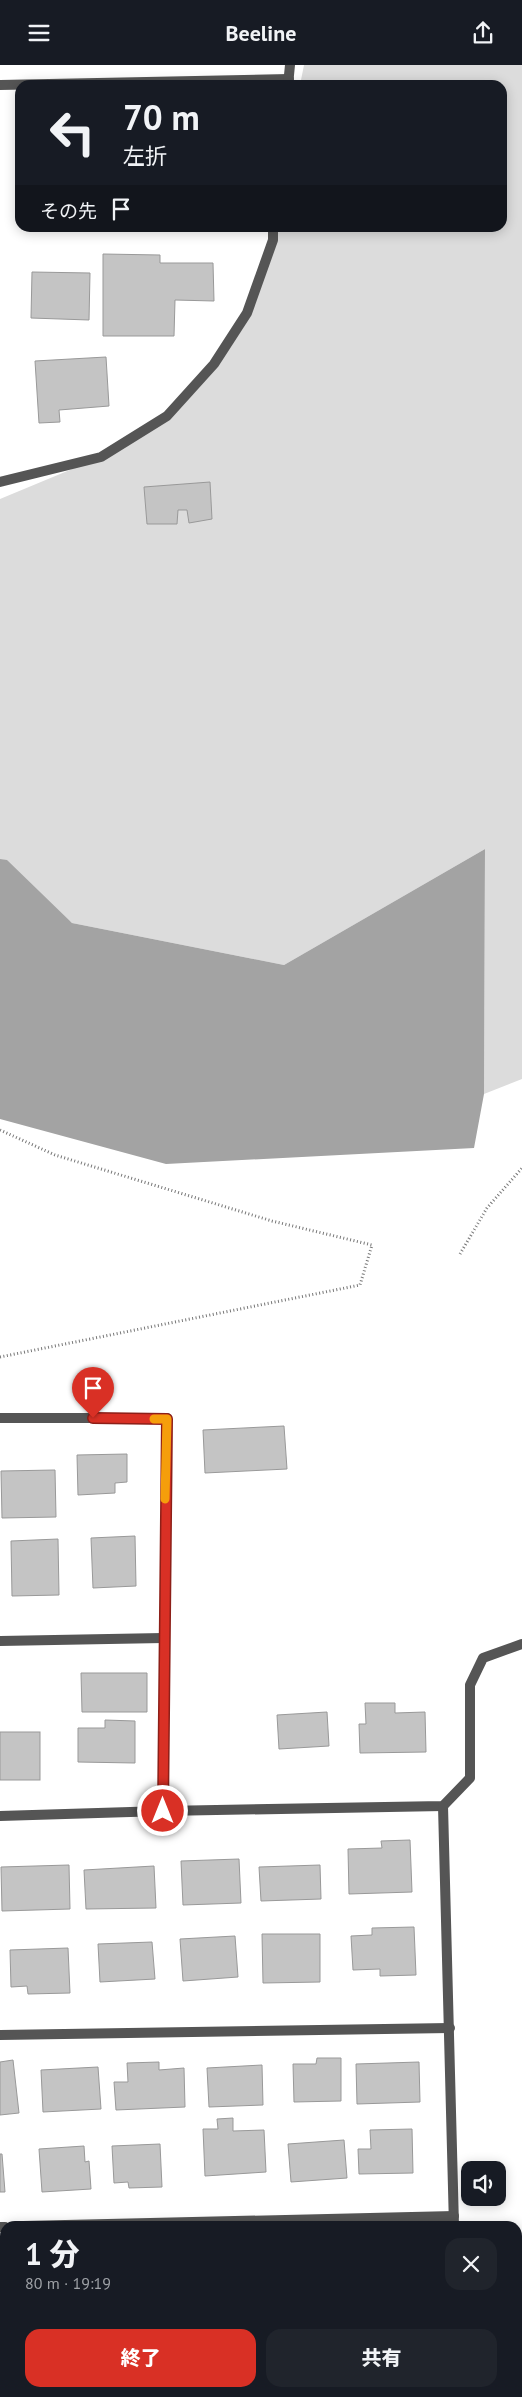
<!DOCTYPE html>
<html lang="ja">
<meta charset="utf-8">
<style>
:root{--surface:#171b24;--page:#20242c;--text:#f1f3f6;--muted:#9ea1a6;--accent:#d93025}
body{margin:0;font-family:"PT Sans","Noto Sans JP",sans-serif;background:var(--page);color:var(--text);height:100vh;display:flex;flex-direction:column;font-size:19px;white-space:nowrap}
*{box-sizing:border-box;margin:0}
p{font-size:16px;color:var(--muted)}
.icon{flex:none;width:28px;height:28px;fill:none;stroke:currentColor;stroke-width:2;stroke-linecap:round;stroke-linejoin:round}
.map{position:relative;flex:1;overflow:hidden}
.details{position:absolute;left:0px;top:2156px;width:522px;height:176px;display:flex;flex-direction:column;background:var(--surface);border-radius:15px 15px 0 0;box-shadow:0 2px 12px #0003}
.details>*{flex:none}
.banner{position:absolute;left:15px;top:15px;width:492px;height:152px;border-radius:15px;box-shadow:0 2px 12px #0003;background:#171b24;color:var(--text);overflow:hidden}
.fabs{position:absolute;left:461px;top:2096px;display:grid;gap:10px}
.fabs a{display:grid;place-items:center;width:45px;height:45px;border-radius:10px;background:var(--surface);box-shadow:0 2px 12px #0003;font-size:25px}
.pin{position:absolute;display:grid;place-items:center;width:42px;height:42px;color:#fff;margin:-51px -21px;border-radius:50% 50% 50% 0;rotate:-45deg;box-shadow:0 0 5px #0007}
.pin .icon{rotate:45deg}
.me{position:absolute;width:55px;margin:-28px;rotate:0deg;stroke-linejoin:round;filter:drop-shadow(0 0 4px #0008)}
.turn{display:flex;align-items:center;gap:18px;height:105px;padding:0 25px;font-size:22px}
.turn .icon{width:65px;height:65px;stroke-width:2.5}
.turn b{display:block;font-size:35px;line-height:42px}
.then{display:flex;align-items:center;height:48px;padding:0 25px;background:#0003;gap:10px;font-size:19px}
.round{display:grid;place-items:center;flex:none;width:52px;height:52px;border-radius:15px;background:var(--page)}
.head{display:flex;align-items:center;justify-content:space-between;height:85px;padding:0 25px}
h1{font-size:30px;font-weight:800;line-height:38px}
.button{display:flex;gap:10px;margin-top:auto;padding:10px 25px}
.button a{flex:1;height:58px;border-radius:15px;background:var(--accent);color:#fff;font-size:20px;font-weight:800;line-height:58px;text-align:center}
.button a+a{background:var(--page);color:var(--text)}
header{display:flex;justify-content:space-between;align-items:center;height:65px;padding:0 25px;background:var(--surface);font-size:22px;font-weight:800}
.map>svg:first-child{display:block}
.green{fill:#dcdcdc}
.water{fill:#a3a3a3}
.building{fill:#c4c4c4;stroke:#999}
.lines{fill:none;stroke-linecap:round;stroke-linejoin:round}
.path{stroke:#777;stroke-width:3;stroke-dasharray:1 2.5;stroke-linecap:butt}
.minor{stroke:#555;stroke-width:10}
.tertiary{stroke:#555;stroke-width:10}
.route-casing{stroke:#8d1f18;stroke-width:12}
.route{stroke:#d93025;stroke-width:9}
.slow{stroke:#f59e0b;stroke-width:9}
</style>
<header><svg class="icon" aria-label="menu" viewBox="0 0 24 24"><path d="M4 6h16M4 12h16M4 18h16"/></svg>Beeline<svg class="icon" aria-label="share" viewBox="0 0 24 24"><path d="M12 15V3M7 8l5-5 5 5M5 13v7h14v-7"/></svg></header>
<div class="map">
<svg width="522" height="2332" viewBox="0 0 522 2332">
<rect width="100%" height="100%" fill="#fff"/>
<polygon class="green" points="304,0 522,0 522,1014 484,1029 485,784 284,900 72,858 0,801 0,434 101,392 167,351 214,299 247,248 275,163 502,162 502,20 300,20"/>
<polygon class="water" points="485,784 484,1029 474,1083 166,1099 0,1054 0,794 7,795 72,858 284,900"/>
<g class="building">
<polygon points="103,189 160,190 160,198 213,198 214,236 175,235 174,271 103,271"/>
<polygon points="32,207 90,208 89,255 31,253"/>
<polygon points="106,292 109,341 59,345 60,357 39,358 35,296"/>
<polygon points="210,417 212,454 189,458 187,445 178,445 177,459 147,459 144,422"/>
<polygon points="284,1361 287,1404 205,1408 203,1365"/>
<polygon points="127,1389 127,1417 115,1418 115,1428 78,1430 77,1390"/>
<polygon points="55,1405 56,1452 2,1453 1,1406"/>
<polygon points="135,1471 136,1521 93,1523 91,1473"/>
<polygon points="58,1474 59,1530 12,1531 11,1476"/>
<polygon points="81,1608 147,1608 147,1647 82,1647"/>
<polygon points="365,1638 395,1638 395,1648 425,1647 426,1687 360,1688 359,1659 366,1659"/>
<polygon points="327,1647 329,1681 279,1684 277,1650"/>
<polygon points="105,1655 135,1656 135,1698 78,1697 78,1663 105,1663"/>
<rect x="0" y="1667" width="40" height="48"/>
<polygon points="410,1775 412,1827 349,1829 348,1784 382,1783 381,1776"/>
<polygon points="239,1794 241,1838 183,1840 181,1796"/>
<polygon points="69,1800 70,1844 2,1846 1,1802"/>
<polygon points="320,1800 321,1834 261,1836 259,1802"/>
<polygon points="154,1801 156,1843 86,1844 84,1805"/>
<polygon points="414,1862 416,1910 380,1911 380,1904 353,1905 351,1871 372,1870 372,1863"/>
<polygon points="262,1869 320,1869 320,1917 263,1918"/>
<polygon points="235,1871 238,1912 183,1916 180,1874"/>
<polygon points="152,1877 155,1914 100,1917 98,1879"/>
<polygon points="68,1883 70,1928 28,1929 27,1921 11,1922 10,1885"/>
<polygon points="317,1993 341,1993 341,2036 294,2037 293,1999 316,1999"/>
<polygon points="13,1995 19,2048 0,2050 0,1997"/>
<polygon points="159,1997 159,2005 184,2003 185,2042 116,2045 114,2017 128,2017 127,1998"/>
<polygon points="419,1997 420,2037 357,2039 356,1999"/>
<polygon points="262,2000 263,2040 209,2042 207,2003"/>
<polygon points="98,2002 101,2044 43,2047 41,2005"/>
<polygon points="233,2053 233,2066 264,2065 266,2107 205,2111 203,2064 218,2064 217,2054"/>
<polygon points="412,2064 413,2108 359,2109 358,2084 371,2084 370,2065"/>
<polygon points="344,2075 347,2113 291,2117 288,2079"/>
<polygon points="160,2079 162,2122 129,2123 128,2117 114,2118 112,2081"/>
<polygon points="84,2081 85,2097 89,2096 91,2124 42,2127 39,2084"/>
<polygon points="0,2089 2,2089 5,2127 0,2127"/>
<polygon points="0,2204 5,2204 5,2239 0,2240"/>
<polygon points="5,2274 5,2317 0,2317 0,2275"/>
</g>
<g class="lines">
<g class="path">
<polyline points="0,1065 55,1090 272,1156 372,1180 360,1220 0,1292"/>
<polyline points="460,1189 487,1143 522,1103"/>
</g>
<g class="minor">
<polyline points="0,20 289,14"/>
<polyline points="0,1353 167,1353 163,1746 443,1741 470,1713 470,1620 483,1593 522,1579"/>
<polyline points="0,1576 163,1573"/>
<polyline points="443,1741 454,2161"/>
<polyline points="0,1751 163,1746"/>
<polyline points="0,1970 450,1963"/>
<polyline points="23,2161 454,2151"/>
<polyline points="0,2162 5,2162"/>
<polyline points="458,2328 458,2332"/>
</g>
<g class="tertiary">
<polyline points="288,20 290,0"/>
<polyline points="0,417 101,392 167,351 214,299 247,248 273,175 273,162"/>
</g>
</g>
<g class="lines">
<defs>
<polyline id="route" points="93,1353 167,1354 163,1746"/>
</defs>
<use href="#route" class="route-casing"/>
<use href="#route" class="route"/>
<polyline class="slow" points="154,1354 167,1354 165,1434"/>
</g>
</svg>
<div class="fabs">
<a><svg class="icon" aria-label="sound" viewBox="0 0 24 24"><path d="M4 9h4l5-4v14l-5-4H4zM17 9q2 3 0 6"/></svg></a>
</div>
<div class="pin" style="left:93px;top:1353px;background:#d93025"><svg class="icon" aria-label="arrive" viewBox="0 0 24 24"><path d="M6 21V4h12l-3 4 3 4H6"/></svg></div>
<svg class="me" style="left:163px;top:1746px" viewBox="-20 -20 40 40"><circle r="17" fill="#d93025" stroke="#fff" stroke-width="3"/><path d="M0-11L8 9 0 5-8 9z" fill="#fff"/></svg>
<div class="banner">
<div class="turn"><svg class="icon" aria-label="left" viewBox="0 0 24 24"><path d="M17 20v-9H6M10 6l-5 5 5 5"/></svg><div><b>70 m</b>左折</div></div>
<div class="then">その先<svg class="icon" aria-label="arrive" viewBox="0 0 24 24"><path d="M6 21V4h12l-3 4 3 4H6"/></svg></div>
</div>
<section class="details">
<div class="head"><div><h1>1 分</h1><p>80 m · 19:19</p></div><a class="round"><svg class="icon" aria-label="close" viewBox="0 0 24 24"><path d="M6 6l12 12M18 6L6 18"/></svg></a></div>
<div class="button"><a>終了</a><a>共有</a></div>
</section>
</div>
